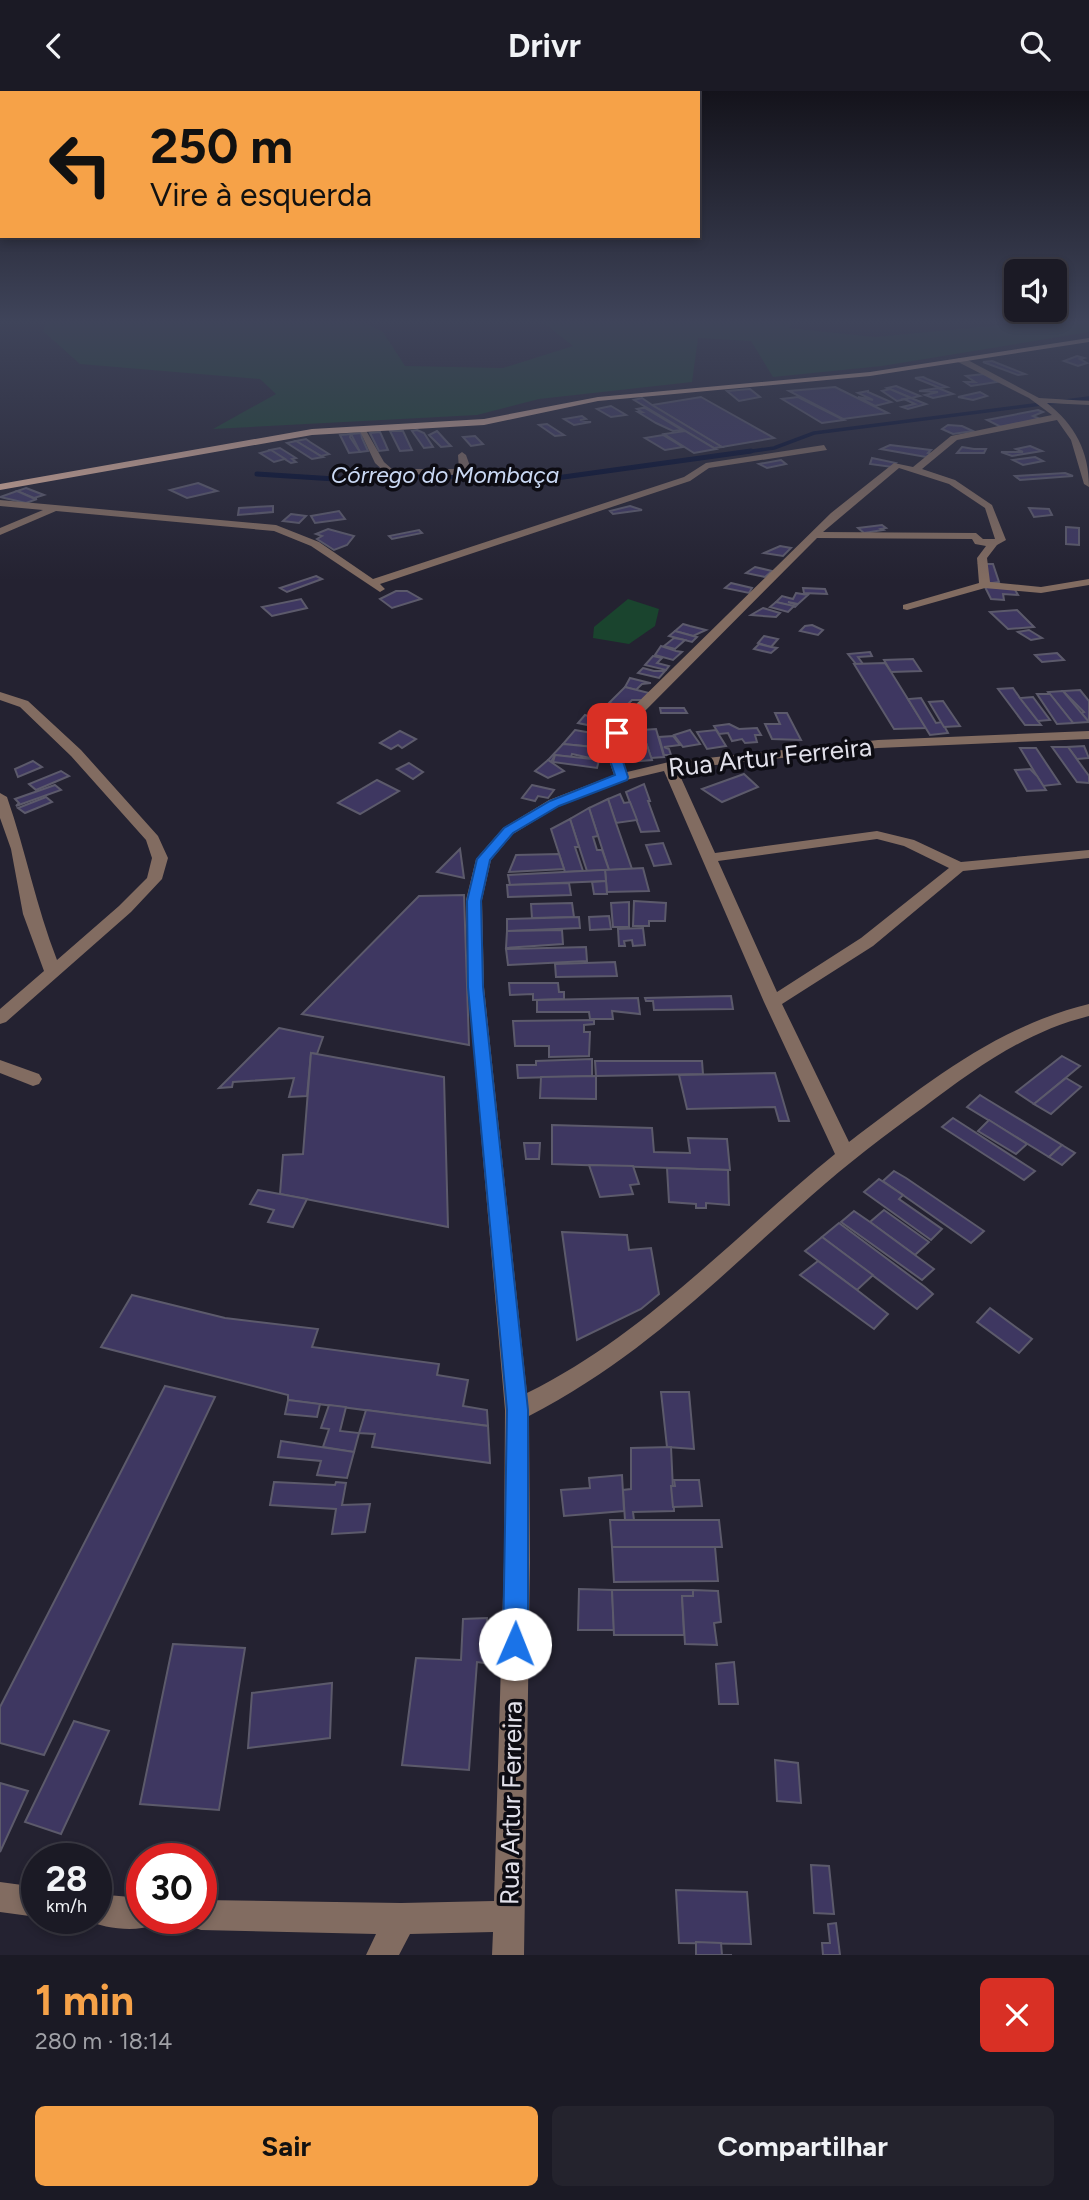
<!DOCTYPE html>
<html lang="pt">
<meta charset="utf-8">
<style>
:root{--surface:#1b1a25;--page:#24232d;--text:#f1f3f6;--muted:#a0a1a7;--line:#393842;--accent:#f6a248}
body{margin:0;font-family:Figtree,sans-serif;background:var(--page);color:var(--text);height:100vh;display:flex;flex-direction:column;font-size:26px;white-space:nowrap}
*{box-sizing:border-box;margin:0}
p{font-size:23px;color:var(--muted)}
.icon{flex:none;width:38px;height:38px;fill:none;stroke:currentColor;stroke-width:2;stroke-linecap:round;stroke-linejoin:round}
.map{position:relative;height:1864px;overflow:hidden}
.drawer{display:flex;flex-direction:column;background:var(--surface);flex:1}
.drawer>*{flex:none}
.banner{position:absolute;left:0px;top:0px;width:700px;height:147px;box-shadow:0 4px 10px #0003,0 0 0 2px var(--line);background:#f6a248;color:#111;overflow:hidden}
.controls{position:absolute;left:1004px;top:168px;display:grid;gap:14px}
.controls a{display:grid;place-items:center;width:63px;height:63px;border-radius:10px;background:var(--surface);box-shadow:0 4px 10px #0003,0 0 0 2px var(--line);font-size:35px}
.speed{position:absolute;left:21px;top:1752px;display:flex;gap:14px;font-size:35px;font-weight:700;text-align:center}
.speed>*{display:grid;place-content:center;width:91px;height:91px;border-radius:50%;background:var(--surface);box-shadow:0 4px 10px #0003,0 0 0 2px var(--line);line-height:1}
.speed small{font-size:18px;font-weight:400}
.speed .limit{border:10px solid #d22;background:#fff;color:#111}
.pin{position:absolute;display:grid;place-items:center;width:60px;height:60px;color:#fff;margin:-30px;border-radius:14px;box-shadow:0 4px 10px #0006}
.me{position:absolute;width:77px;margin:-38px;rotate:1deg;stroke-linejoin:round;filter:drop-shadow(0 0 5px #0008)}
.turn{display:flex;align-items:center;gap:24px;height:147px;padding:0 35px;font-size:32px}
.turn .icon{width:91px;height:91px;stroke-width:2.5}
.turn b{display:block;font-size:49px;line-height:60px}
.round{display:grid;place-items:center;flex:none;width:74px;height:74px;border-radius:10px;background:var(--page)}
.overview{display:flex;align-items:center;justify-content:space-between;height:119px;padding:0 35px}
h1{font-size:42px;font-weight:700;line-height:52px;color:var(--accent)}
.cta{display:flex;gap:14px;margin-top:auto;padding:14px 35px}
.cta a{flex:1;height:80px;border-radius:10px;background:var(--accent);color:#111;font-size:28px;font-weight:700;line-height:80px;text-align:center}
.cta a+a{background:var(--page);color:var(--text)}
header{display:flex;justify-content:space-between;align-items:center;height:91px;padding:0 35px;background:var(--surface);font-size:32px;font-weight:700}
.map>svg:first-child{display:block}
.green{fill:#1a442e}
.lines{fill:none;stroke-linecap:round;stroke-linejoin:round}
.stream-far1{stroke:#010a2c;stroke-width:3.5}
.stream{stroke:#010a2c;stroke-width:5}
.building{fill:#3e3761;stroke:#5c5a6b;stroke-width:2}
.minor{fill:#826c61;fill-rule:evenodd}
.major{fill:#e2b59e;fill-rule:evenodd}
.route{fill:#1a73e8;stroke:#114b97;stroke-width:2}
.labels{text-anchor:middle;dominant-baseline:central;stroke-width:7;stroke-linejoin:round;paint-order:stroke}
.far-water-label{font-size:23px;font-style:italic;fill:#cad9f4;stroke:#0d0c13}
.street-label{font-size:26px;fill:#e1e0ea;stroke:#0d0c13}
</style>
<header><svg class="icon" aria-label="back" viewBox="0 0 24 24"><path d="M15 5l-7 7 7 7"/></svg>Drivr<svg class="icon" aria-label="search" viewBox="0 0 24 24"><circle cx="10" cy="10" r="6"/><path d="M15 15l6 6"/></svg></header>
<div class="map">
<svg width="1089" height="1864" viewBox="0 0 1089 1864">
<rect width="100%" height="100%" fill="#242231"/>
<g class="green">
<polygon points="47,229 359,229 383,241 405,275 503,277 573,255 540,229 795,229 789,237 875,246 1056,229 1089,229 1089,241 882,275 773,286 751,250 698,247 692,291 539,308 477,324 213,338 276,303 260,288 80,273 43,240"/>
<polygon points="628,508 659,518 655,535 629,553 593,547 594,536"/>
</g>
<g class="lines">
<polyline class="stream-far1" points="738,362 774,357 814,342 1089,307"/>
<polyline class="stream" points="257,383 335,388 455,385 549,388 751,360"/>
</g>
<g class="building">
<polygon points="1077,265 1084,267 1080,268 1087,272 1078,275 1064,270"/>
<polygon points="992,270 1025,283 1018,284 983,271"/>
<polygon points="984,283 997,291 971,295 965,291 975,291 966,285"/>
<polygon points="923,286 927,288 947,296 940,297 915,287"/>
<polygon points="896,295 920,305 911,307 887,297"/>
<polygon points="835,296 888,322 843,328 789,300"/>
<polygon points="938,297 953,303 933,307 925,304 938,301 919,300"/>
<polygon points="750,298 760,306 739,310 727,300"/>
<polygon points="890,298 911,307 897,310 882,300"/>
<polygon points="868,300 868,301 891,311 875,315 858,306 873,309 858,302"/>
<polygon points="980,301 987,305 973,309 958,306"/>
<polygon points="701,306 774,347 722,356 652,314"/>
<polygon points="798,306 844,329 822,332 782,308"/>
<polygon points="642,307 652,314 722,356 714,357 634,309"/>
<polygon points="911,307 926,313 908,318 902,316 915,313 904,308"/>
<polygon points="611,315 626,324 611,326 597,318"/>
<polygon points="642,317 645,317 682,339 673,340 656,332 638,321 642,321 637,318"/>
<polygon points="1038,319 1043,321 1033,325 1040,328 1001,336 987,329"/>
<polygon points="582,325 586,328 580,329 591,331 574,334 564,328"/>
<polygon points="547,333 564,344 555,345 539,334"/>
<polygon points="948,334 962,335 973,340 953,343 942,338"/>
<polygon points="417,339 424,342 433,356 424,357 412,340"/>
<polygon points="390,340 403,340 412,359 400,360"/>
<polygon points="437,340 448,352 451,355 441,356 429,344"/>
<polygon points="685,340 714,357 716,358 694,362 664,343"/>
<polygon points="380,341 385,352 388,359 379,360 370,342"/>
<polygon points="361,342 362,347 368,360 360,361 351,343"/>
<polygon points="351,343 350,346 360,361 349,362 340,344"/>
<polygon points="663,344 683,356 665,359 645,347"/>
<polygon points="475,345 483,353 471,355 463,346"/>
<polygon points="306,348 310,351 329,363 321,365 296,350"/>
<polygon points="296,350 321,365 323,366 312,368 287,352"/>
<polygon points="890,354 931,359 928,362 932,363 926,366 881,358"/>
<polygon points="1030,355 1042,360 1012,365 1001,361 1023,361 1016,358"/>
<polygon points="962,356 974,358 986,358 984,362 957,362"/>
<polygon points="280,357 296,367 292,368 296,371 291,372 270,359"/>
<polygon points="271,359 285,368 274,371 260,362"/>
<polygon points="1035,366 1043,370 1023,374 1013,369"/>
<polygon points="872,367 896,372 892,376 870,373"/>
<polygon points="781,369 786,373 767,377 759,373"/>
<polygon points="1065,382 1073,385 1020,389 1015,385"/>
<polygon points="198,392 217,400 187,407 170,399"/>
<polygon points="26,397 44,404 34,407 17,400"/>
<polygon points="17,400 35,408 37,408 26,412 0,406"/>
<polygon points="273,415 273,421 238,424 239,417"/>
<polygon points="630,415 642,419 613,423 610,420"/>
<polygon points="1029,417 1049,418 1052,424 1034,426"/>
<polygon points="339,420 345,428 315,432 311,425"/>
<polygon points="291,423 306,425 299,432 283,430"/>
<polygon points="882,434 886,437 881,438 883,439 864,442 858,437"/>
<polygon points="1066,436 1079,437 1079,454 1066,453"/>
<polygon points="328,438 354,445 347,454 334,459 317,448 322,445 316,443"/>
<polygon points="419,439 422,442 392,448 389,445"/>
<polygon points="780,455 791,457 783,465 764,462"/>
<polygon points="979,473 993,473 999,491 986,493"/>
<polygon points="755,476 772,480 765,486 746,482"/>
<polygon points="316,485 322,488 287,501 280,497"/>
<polygon points="731,492 752,497 749,502 725,497"/>
<polygon points="985,496 1014,497 1018,504 1003,503 1004,509 991,508"/>
<polygon points="803,497 825,498 827,503 804,502"/>
<polygon points="396,500 407,500 421,508 392,517 380,508"/>
<polygon points="796,502 808,504 798,513 788,511 797,514 795,516 776,511 782,505 793,508"/>
<polygon points="301,508 307,517 272,525 262,516"/>
<polygon points="776,511 794,515 788,521 770,516"/>
<polygon points="763,517 780,522 776,526 751,524"/>
<polygon points="1017,519 1034,536 1008,538 990,521"/>
<polygon points="683,533 690,535 706,539 693,545 675,540"/>
<polygon points="812,534 823,539 818,544 800,540 805,535"/>
<polygon points="1029,539 1042,547 1031,549 1018,541"/>
<polygon points="675,540 693,545 697,546 692,551 669,545"/>
<polygon points="764,545 778,548 771,556 758,552"/>
<polygon points="674,547 685,549 675,558 664,555"/>
<polygon points="759,553 771,556 777,557 771,562 754,558"/>
<polygon points="661,555 676,560 682,561 673,569 655,564"/>
<polygon points="870,561 872,565 858,566 863,573 856,573 848,563"/>
<polygon points="1057,562 1064,569 1042,571 1035,564"/>
<polygon points="653,565 662,567 657,572 669,575 666,579 645,574"/>
<polygon points="913,568 921,580 891,581 884,569"/>
<polygon points="885,572 891,581 926,637 894,638 854,573"/>
<polygon points="643,577 654,580 665,580 659,587 638,582"/>
<polygon points="630,587 650,592 651,592 642,593 636,599 625,596"/>
<polygon points="625,596 649,602 642,609 632,609 625,616 609,612"/>
<polygon points="1013,597 1020,607 1041,634 1025,634 998,598"/>
<polygon points="1080,599 1089,610 1089,631 1081,622 1084,621 1063,600"/>
<polygon points="1063,600 1089,631 1073,632 1048,601"/>
<polygon points="1037,603 1050,603 1073,632 1057,633"/>
<polygon points="1033,606 1050,629 1038,630 1020,607"/>
<polygon points="921,607 936,632 942,631 948,642 930,644 908,608"/>
<polygon points="943,610 960,635 944,636 929,611"/>
<polygon points="612,613 625,616 631,617 627,621 620,619 610,629 598,626"/>
<polygon points="660,617 684,617 687,622 661,622"/>
<polygon points="775,622 787,622 801,649 772,648 765,633 780,633"/>
<polygon points="585,624 607,631 603,636 607,638 578,632"/>
<polygon points="729,633 739,638 757,637 761,644 755,644 757,651 745,652 742,648 732,650 728,642 719,643 714,635"/>
<polygon points="656,638 664,666 651,667 642,639"/>
<polygon points="575,639 609,645 606,650 592,652 594,656 563,653"/>
<polygon points="690,639 700,653 683,656 674,644"/>
<polygon points="716,639 726,655 707,658 697,641"/>
<polygon points="400,640 416,648 402,657 398,654 391,658 380,652"/>
<polygon points="673,645 680,654 664,656 669,658 671,664 664,664 659,646"/>
<polygon points="644,646 652,669 629,671 627,649"/>
<polygon points="563,653 594,656 603,657 599,669 572,663 571,666 555,664 551,671 548,669"/>
<polygon points="1084,655 1089,667 1077,668 1068,656"/>
<polygon points="1052,656 1068,656 1089,685 1089,692 1077,691"/>
<polygon points="1020,657 1036,657 1060,693 1043,695"/>
<polygon points="555,664 592,668 599,669 597,677 553,671"/>
<polygon points="548,669 551,671 564,680 548,687 535,680"/>
<polygon points="33,670 42,676 18,686 15,678"/>
<polygon points="409,672 423,681 413,688 397,678"/>
<polygon points="1030,678 1037,685 1046,699 1027,700 1015,679"/>
<polygon points="61,680 69,685 36,699 29,693"/>
<polygon points="744,683 758,696 722,711 702,698"/>
<polygon points="377,689 399,700 360,723 338,712"/>
<polygon points="644,693 650,710 648,710 659,740 641,741 626,701"/>
<polygon points="55,694 61,699 16,715 19,712 15,708"/>
<polygon points="532,694 554,699 548,707 538,705 535,710 522,707"/>
<polygon points="620,703 624,712 630,711 637,729 616,732 608,708"/>
<polygon points="46,706 52,711 25,722 18,717"/>
<polygon points="608,708 616,732 632,778 609,779 589,717"/>
<polygon points="589,717 598,745 593,746 597,759 602,759 609,779 587,780 570,728"/>
<polygon points="570,728 579,756 575,756 583,780 565,781 551,738"/>
<polygon points="663,752 671,773 654,775 646,754"/>
<polygon points="460,758 464,787 437,781"/>
<polygon points="559,763 564,778 509,781 516,764"/>
<polygon points="643,777 649,800 607,801 605,779"/>
<polygon points="601,779 605,779 606,790 510,794 508,784"/>
<polygon points="606,790 607,803 594,803 592,791"/>
<polygon points="569,792 571,804 508,806 507,794"/>
<polygon points="464,804 469,954 302,923 419,805"/>
<polygon points="634,810 666,812 665,830 649,830 649,835 633,835"/>
<polygon points="629,811 629,836 613,836 611,812"/>
<polygon points="572,812 574,826 532,827 531,813"/>
<polygon points="609,825 611,838 590,839 589,826"/>
<polygon points="579,826 580,837 507,840 507,828"/>
<polygon points="643,837 645,854 633,855 632,849 624,850 625,855 619,855 618,838"/>
<polygon points="562,839 563,853 506,857 507,840"/>
<polygon points="586,856 587,870 508,874 506,858"/>
<polygon points="615,871 617,885 556,886 555,873"/>
<polygon points="509,892 558,892 559,901 564,901 564,908 533,909 533,903 510,904"/>
<polygon points="731,905 733,918 654,919 653,910 646,910 645,907"/>
<polygon points="638,907 640,923 612,920 613,928 590,928 589,921 537,921 537,909"/>
<polygon points="594,929 594,933 584,934 584,941 590,941 589,965 549,966 549,955 515,955 513,930"/>
<polygon points="279,937 323,946 317,963 311,962 307,1005 289,1006 294,987 233,991 232,996 219,997"/>
<polygon points="311,962 444,986 448,1136 280,1103 283,1064 303,1063"/>
<polygon points="1062,965 1080,975 1034,1013 1016,1001"/>
<polygon points="592,968 592,985 518,987 517,974 536,974 536,970"/>
<polygon points="595,970 702,970 703,983 596,985"/>
<polygon points="775,982 789,1030 779,1030 775,1016 687,1018 679,984"/>
<polygon points="596,985 596,1008 540,1007 541,986"/>
<polygon points="1066,987 1081,996 1051,1023 1034,1013"/>
<polygon points="980,1004 988,1009 1062,1054 1049,1066 967,1016"/>
<polygon points="953,1027 1035,1080 1024,1089 942,1036"/>
<polygon points="989,1029 1027,1053 1016,1063 978,1040"/>
<polygon points="552,1034 652,1037 654,1061 690,1062 688,1047 727,1048 730,1079 552,1073"/>
<polygon points="524,1052 540,1052 539,1068 526,1068"/>
<polygon points="1062,1054 1075,1062 1062,1074 1049,1066"/>
<polygon points="589,1074 633,1075 639,1093 630,1094 633,1103 600,1106"/>
<polygon points="667,1077 728,1079 729,1114 706,1112 706,1117 696,1117 696,1113 669,1111"/>
<polygon points="894,1080 906,1087 984,1140 971,1152 883,1090"/>
<polygon points="879,1088 903,1104 899,1108 942,1138 931,1149 864,1101"/>
<polygon points="258,1099 307,1108 293,1136 268,1131 274,1119 250,1113"/>
<polygon points="884,1119 929,1151 915,1164 870,1131"/>
<polygon points="854,1120 870,1131 934,1178 922,1189 841,1131"/>
<polygon points="839,1132 925,1196 933,1203 917,1218 822,1146"/>
<polygon points="562,1141 627,1144 629,1159 651,1157 659,1203 641,1218 577,1249"/>
<polygon points="822,1146 873,1184 857,1199 805,1160"/>
<polygon points="818,1170 857,1199 888,1223 874,1238 800,1184"/>
<polygon points="132,1204 225,1227 318,1238 312,1256 439,1273 437,1284 468,1289 463,1315 487,1319 488,1335 288,1309 288,1304 101,1256"/>
<polygon points="990,1217 1032,1248 1019,1262 977,1231"/>
<polygon points="165,1295 215,1306 44,1664 0,1652 0,1616"/>
<polygon points="661,1301 689,1301 694,1358 667,1356"/>
<polygon points="288,1309 320,1313 317,1326 285,1323"/>
<polygon points="329,1314 346,1316 340,1340 359,1342 354,1361 323,1356 329,1338 321,1337"/>
<polygon points="366,1319 488,1335 490,1372 372,1356 375,1343 359,1342"/>
<polygon points="281,1350 354,1361 347,1387 317,1384 321,1370 278,1366"/>
<polygon points="671,1356 674,1420 633,1421 634,1429 625,1429 623,1399 631,1398 631,1357"/>
<polygon points="622,1384 624,1420 564,1425 561,1399 590,1397 589,1387"/>
<polygon points="674,1389 699,1389 702,1415 673,1416 671,1395 675,1395"/>
<polygon points="274,1391 335,1394 336,1391 346,1392 342,1414 370,1413 365,1441 332,1443 336,1418 270,1414"/>
<polygon points="610,1429 719,1429 722,1456 612,1456"/>
<polygon points="612,1456 715,1456 718,1490 614,1491"/>
<polygon points="579,1498 612,1499 614,1539 578,1539"/>
<polygon points="612,1499 693,1499 693,1505 682,1505 684,1544 614,1544"/>
<polygon points="693,1499 718,1500 721,1531 714,1532 717,1554 685,1553 682,1505 693,1505"/>
<polygon points="487,1527 485,1572 477,1571 469,1679 402,1674 416,1567 461,1569 463,1528"/>
<polygon points="173,1553 245,1557 219,1719 140,1713"/>
<polygon points="734,1571 738,1613 719,1613 716,1573"/>
<polygon points="332,1592 330,1647 248,1657 252,1602"/>
<polygon points="74,1630 109,1640 61,1743 25,1731"/>
<polygon points="775,1669 798,1672 801,1712 777,1710"/>
<polygon points="0,1692 28,1700 0,1761"/>
<polygon points="811,1774 829,1775 834,1823 814,1822"/>
<polygon points="676,1799 747,1801 751,1853 679,1852"/>
<polygon points="836,1832 840,1864 823,1864 822,1852 830,1852 828,1833"/>
<polygon points="696,1851 721,1852 722,1864 732,1864 696,1864"/>
</g>
<g class="lines">
<g class="minor">
<path d="M958 267H964L1039 307 1089 310V314L1047 312C1075 334 1089 360 1089 396L1084 393 1071 349 1057 329 957 349 922 378 955 389 992 414 1006 449 997 454 987 467 990 491 1041 496 1089 488V494L1041 502 985 497 907 519 903 518V514L979 492 977 467 986 455 975 453 972 448 817 447 635 630 618 655 627 681 669 671 878 649 1089 640V648L878 657 677 678 715 762 877 740 914 749 961 771 1089 759V767L963 780 873 855 782 913 849 1051C925 994 995 936 1089 913V925C1025 941 976 977 924 1016 885 1044 847 1073 811 1105 717 1188 643 1266 529 1325L530 1471 524 1864H492L493 1841 410 1843 399 1864H366L376 1843 201 1839 190 1835 187 1827H201V1809L401 1812 494 1810 504 1471 505 1319 468 896 466 809 476 768 503 737 549 709 614 684 604 655 610 642 625 624 831 422 894 372 913 376 951 345 1052 324 1029 307 958 271ZM899 377 949 393 985 417 995 448H983L976 442 823 441ZM664 680 764 911 835 1063C734 1145 645 1244 527 1302L484 896 482 809 491 769 513 743 559 715 626 689ZM877 748 904 755 949 777 861 847 777 901 718 770Z"/>
<polygon points="358,336 364,336 384,371 392,378 459,378 458,364 462,361 466,364 471,378 461,384 387,383 375,372"/>
<polygon points="824,354 827,359 709,377 690,390 380,493 385,498 380,501 311,455 274,440 56,420 0,444 0,437 43,419 0,415 0,409 276,434 319,451 373,488 684,386 706,372"/>
<path d="M0 601 28 610 81 659 158 745 168 767 162 788 131 821 6 931 0 933V918L44 880 23 823 11 758 0 727V702L7 706C26 761 36 815 57 869L119 815 147 787 152 767 146 749 71 665 20 616 0 609Z"/>
<polygon points="0,969 39,983 42,988 39,993 33,995 0,982"/>
<polygon points="0,1791 37,1796 37,1826 0,1821"/>
<path d="M96 1803 142 1807V1827H156L153 1834C134 1842 104 1837 85 1829L96 1827Z"/>
</g>
<polygon class="major" points="1089,247 1089,251 870,285 598,310 484,334 312,344 0,399 0,393 312,338 484,328 598,306 870,281"/>
</g>
<linearGradient id="sky" x2="0" y2="1"><stop stop-color="#14131b"/><stop offset="0.47" stop-color="#3f445a"/><stop offset="1" stop-color="#3f445a" stop-opacity="0"/></linearGradient>
<rect width="1089" height="490" fill="url(#sky)"/>
<polygon class="route" points="613,639 623,642 618,655 628,686 627,689 559,715 513,742 490,769 481,810 483,896 528,1319 528,1553 524,1562 515,1565 507,1562 503,1553 507,1319 468,896 467,810 477,768 504,737 550,710 615,684 605,655"/>
<g class="labels">
<g class="far-water-label">
<text x="445" y="384">Córrego do Mombaça</text>
</g>
<g class="street-label">
<text transform="translate(770 666) rotate(-6)">Rua Artur Ferreira</text>
<text transform="translate(511 1712) rotate(-89)">Rua Artur Ferreira</text>
</g>
</g>
</svg>
<div class="controls">
<a><svg class="icon" aria-label="sound" viewBox="0 0 24 24"><path d="M4 9h4l5-4v14l-5-4H4zM17 9q2 3 0 6"/></svg></a>
</div>
<div class="speed"><div>28<small>km/h</small></div><div class="limit">30</div></div>
<div class="pin" style="left:617px;top:642px;background:#d93025"><svg class="icon" aria-label="arrive" viewBox="0 0 24 24"><path d="M6 21V4h12l-3 4 3 4H6"/></svg></div>
<svg class="me" style="left:515px;top:1553px" viewBox="-20 -20 40 40"><circle r="19" fill="#fff"/><path d="M0-13L10 11 0 6-10 11z" fill="#1a73e8"/></svg>
<div class="banner">
<div class="turn"><svg class="icon" aria-label="left" viewBox="0 0 24 24"><path d="M17 20v-9H6M10 6l-5 5 5 5"/></svg><div><b>250 m</b>Vire à esquerda</div></div>
</div>
</div>
<section class="drawer">
<div class="overview"><div><h1>1 min</h1><p>280 m · 18:14</p></div><a class="round" style="background:#d93025;color:#fff"><svg class="icon" aria-label="close" viewBox="0 0 24 24"><path d="M6 6l12 12M18 6L6 18"/></svg></a></div>
<div class="cta"><a>Sair</a><a>Compartilhar</a></div>
</section>
